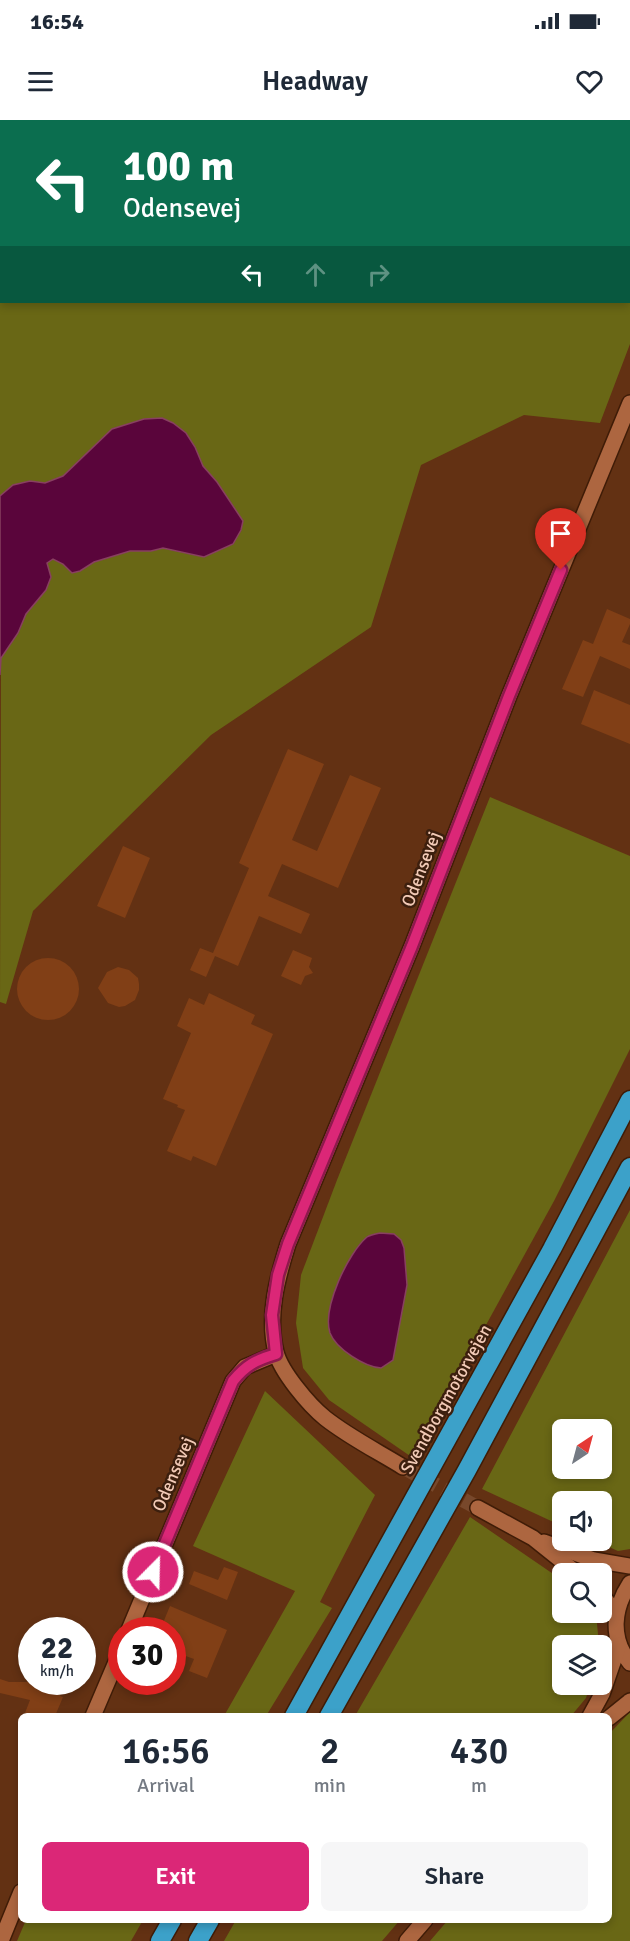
<!DOCTYPE html>
<style>
:root{--surface:#fff;--page:#f6f6f7;--text:#1f2937;--muted:#747a83;--accent:#db2777}
body{margin:0;font-family:Signika,sans-serif;background:var(--page);color:var(--text);height:100vh;display:flex;flex-direction:column;font-size:22px;white-space:nowrap}
*{box-sizing:border-box;margin:0}
p{font-size:20px;color:var(--muted)}
.icon{flex:none;width:33px;height:33px;fill:none;stroke:currentColor;stroke-width:2;stroke-linecap:round;stroke-linejoin:round}
.map{position:relative;flex:1;overflow:hidden}
.drawer{position:absolute;left:18px;top:1593px;width:594px;height:210px;display:flex;flex-direction:column;background:var(--surface);border-radius:9px;box-shadow:0 3px 9px #0003}
.drawer>*{flex:none}
.guide{position:absolute;left:0px;top:0px;width:630px;height:183px;box-shadow:0 3px 9px #0003;background:#0b6e4f;color:#fff;overflow:hidden}
.needle{width:39px;rotate:36deg}
.controls{position:absolute;left:552px;top:1299px;display:grid;gap:12px}
.controls a{display:grid;place-items:center;width:60px;height:60px;border-radius:9px;background:var(--surface);box-shadow:0 3px 9px #0003;font-size:30px}
.speed{position:absolute;left:18px;top:1497px;display:flex;gap:12px;font-size:30px;font-weight:700;text-align:center}
.speed>*{display:grid;place-content:center;width:78px;height:78px;border-radius:50%;background:var(--surface);box-shadow:0 3px 9px #0003;line-height:1}
.speed small{font-size:15px;font-weight:400}
.speed .limit{border:9px solid #d22;background:#fff;color:#111}
.pin{position:absolute;display:grid;place-items:center;width:51px;height:51px;color:#fff;margin:-62px -26px;border-radius:50% 50% 50% 0;rotate:-45deg;box-shadow:0 0 6px #0007}
.pin .icon{rotate:45deg}
.me{position:absolute;width:66px;margin:-33px;rotate:23deg;stroke-linejoin:round;filter:drop-shadow(0 0 4px #0008)}
.turn{display:flex;align-items:center;gap:21px;height:126px;padding:0 24px;font-size:27px}
.turn .icon{width:78px;height:78px;stroke-width:2.5}
.turn b{display:block;font-size:42px;line-height:51px}
.lanes{display:flex;align-items:center;height:57px;padding:0 24px;background:#0003;justify-content:center;gap:30px;direction:ltr}
.lanes .off{opacity:.35}
.eta{display:flex;justify-content:space-evenly;align-items:center;height:102px;text-align:center}
.eta b{font-size:36px;font-weight:600;line-height:42px}
.primary-button{display:flex;gap:12px;margin-top:auto;padding:12px 24px}
.primary-button a{flex:1;height:69px;border-radius:9px;background:var(--accent);color:#fff;font-size:24px;font-weight:600;line-height:69px;text-align:center}
.primary-button a+a{background:var(--page);color:var(--text)}
.status{display:flex;justify-content:space-between;align-items:center;height:42px;padding:0 30px;background:var(--surface);direction:ltr}
.status svg{height:16px;fill:currentColor}
header{display:flex;justify-content:space-between;align-items:center;height:78px;padding:0 24px;background:var(--surface);font-size:27px;font-weight:600}
.map>svg:first-child{display:block}
.green{fill:#696715;fill-rule:evenodd}
.water{fill:#5a053b;stroke:#884060;stroke-width:1.5}
.building{fill:#813f16}
.lines{fill:none;stroke-linecap:round;stroke-linejoin:round}
.secondary-tunnel{stroke:#78482b;stroke-width:15;stroke-dasharray:15 8;stroke-linecap:butt}
.street-casing{stroke:#3f1c07;stroke-width:18}
.secondary-casing{stroke:#3f1c07;stroke-width:18}
.highway-casing{stroke:#3f1c07;stroke-width:21}
.street{stroke:#ad6640;stroke-width:15}
.secondary{stroke:#ad6640;stroke-width:15}
.highway{stroke:#3ca1c9;stroke-width:18}
.route-casing{stroke:#8e194d;stroke-width:15}
.route{stroke:#db2777;stroke-width:10}
.labels{text-anchor:middle;dominant-baseline:central;stroke-width:5;stroke-linejoin:round;paint-order:stroke}
.street-label{font-size:18px;fill:#f2cab6;stroke:#3c1f0e}
</style>
<div class="status"><b>16:54</b><svg viewBox="0 0 49 12"><path d="M0 12V9h3v3zM5 12V6h3v6zM10 12V3h3v9zM15 12V0h3v12zM26 1h20v11H26zM47 4h2v5h-2z"/></svg></div>
<header><svg class="icon" aria-label="menu" viewBox="0 0 24 24"><path d="M4 6h16M4 12h16M4 18h16"/></svg>Headway<svg class="icon" aria-label="heart" viewBox="0 0 24 24"><path d="M12 20l-8-8c-3-5 5-10 8-4 3-6 11-1 8 4z"/></svg></header>
<div class="map">
<svg width="630" height="1821" viewBox="0 0 630 1821">
<rect width="100%" height="100%" fill="#633113"/>
<g class="green">
<polygon points="0,0 557,0 559,1 2,2 2,182 628,182 628,2 605,1 606,0 630,0 630,224 600,303 524,295 421,345 371,507 211,615 33,791 6,884 0,882 1,538 18,513 26,494 46,470 51,457 47,443 53,439 80,451 94,442 129,431 151,431 163,428 204,437 217,362 203,346 195,327 112,309 63,356 45,363 30,361 13,365 0,376"/>
<polygon points="490,677 630,736 630,929 554,1081 413,1338 329,1280 303,1248 296,1203 301,1155 337,1060"/>
<path d="M630 1090V1429L618 1431 595 1421 602 1420V1382H562V1406L482 1369ZM562 1310H602V1348H562Z"/>
<polygon points="265,1271 375,1375 320,1482 332,1488 266,1596 224,1596 295,1471 193,1426"/>
<polygon points="470,1397 562,1460 562,1492 596,1493 599,1525 562,1526 562,1564 590,1565 586,1578 571,1596 355,1596"/>
<polygon points="630,1592 630,1821 430,1821 448,1800 609,1800 609,1614"/>
<polygon points="26,1800 143,1800 131,1821 17,1821"/>
<polygon points="236,1800 400,1800 382,1821 224,1821"/>
</g>
<g class="water">
<polygon points="162,298 173,303 186,313 195,327 203,346 217,362 243,401 241,410 233,424 204,437 163,428 151,431 130,431 94,442 80,451 72,453 63,444 53,439 47,443 51,457 46,470 26,494 18,513 1,538 0,555 0,376 13,365 30,361 45,363 63,356 112,309 144,299"/>
<path d="M380 1113 394 1114 401 1120 404 1128 407 1165 393 1240 381 1248C365 1247 336 1229 330 1213 322 1188 348 1133 367 1117 370 1115 375 1114 380 1113Z"/>
</g>
<g class="building">
<polygon points="607,489 630,499 630,504 622,522 630,525 630,549 600,536 583,577 562,569 583,520 593,524"/>
<polygon points="594,570 630,585 630,624 581,604"/>
<polygon points="288,629 324,644 292,720 317,731 350,655 381,668 338,768 282,744 268,776 310,794 301,814 259,796 238,846 215,836 206,857 190,850 200,828 213,833 249,748 239,743"/>
<polygon points="123,726 150,738 125,798 97,786"/>
<polygon points="293,830 312,838 309,847 313,853 305,856 301,865 281,856"/>
<circle cx="48" cy="869" r="31"/>
<polygon points="118,847 129,850 138,858 139,864 139,870 135,880 125,886 119,887 108,883 98,868 107,852"/>
<polygon points="209,873 255,895 251,904 273,914 216,1046 193,1036 191,1041 167,1031 185,990 177,987 178,985 163,979 191,913 177,906 189,878 204,885"/>
<polygon points="224,1447 238,1452 227,1480 189,1464 194,1451 218,1460"/>
<polygon points="170,1486 227,1510 207,1558 189,1551 194,1539 172,1531 172,1510 160,1510"/>
<polygon points="0,1559 9,1562 66,1562 60,1576 63,1577 55,1596 33,1596 25,1593 30,1580 0,1573"/>
</g>
<g class="lines">
<polyline class="secondary-tunnel" points="403,1347 478,1388"/>
<defs>
<g id="street">
<polyline points="129,1510 233,1261 245,1247 276,1234"/>
<polyline points="93,1596 122,1528"/>
<polyline points="1,1821 21,1772"/>
</g>
<g id="secondary">
<path d="M403 1347C377 1331 349 1317 325 1298 309 1285 281 1252 276 1232 267 1196 277 1159 288 1124L412 826 509 576 630 283"/>
<polyline points="478,1388 533,1418 578,1454"/>
<polyline points="544,1422 594,1440 630,1446"/>
<path d="M630 1463C613 1489 610 1518 630 1543"/>
<polyline points="602,1475 616,1493"/>
<polyline points="590,1596 602,1574 619,1525"/>
<polyline points="609,1598 630,1581"/>
<polyline points="407,1821 425,1800"/>
</g>
<g id="highway">
<polyline points="294,1596 552,1129 630,980"/>
<polyline points="329,1596 467,1350 630,1047"/>
<polyline points="160,1821 172,1800"/>
<polyline points="198,1821 210,1800"/>
</g>
</defs>
<use href="#street" class="street-casing"/>
<use href="#secondary" class="secondary-casing"/>
<use href="#highway" class="highway-casing"/>
<use href="#street" class="street"/>
<use href="#secondary" class="secondary"/>
<use href="#highway" class="highway"/>
</g>
<g class="lines">
<defs>
<path id="route" d="M153 1452 233 1261C246 1245 256 1240 276 1234L272 1195 278 1155 288 1124 412 826 509 576 561 450"/>
</defs>
<use href="#route" class="route-casing"/>
<use href="#route" class="route"/>
</g>
<g class="labels">
<g class="street-label">
<text transform="translate(421 749) rotate(-69)">Odensevej</text>
<text transform="translate(446 1279) rotate(-61)">Svendborgmotorvejen</text>
<text transform="translate(173 1354) rotate(-67)">Odensevej</text>
</g>
</g>
</svg>
<div class="controls">
<a><svg class="needle" viewBox="-14 -14 28 28"><path d="M0-13l5 13h-10z" fill="#e53935"/><path d="M0 13l5-13h-10z" fill="#747a83"/></svg></a>
<a><svg class="icon" aria-label="sound" viewBox="0 0 24 24"><path d="M4 9h4l5-4v14l-5-4H4zM17 9q2 3 0 6"/></svg></a>
<a><svg class="icon" aria-label="search" viewBox="0 0 24 24"><circle cx="10" cy="10" r="6"/><path d="M15 15l6 6"/></svg></a>
<a><svg class="icon" aria-label="layers" viewBox="0 0 24 24"><path d="M12 4l9 5-9 5-9-5zM3 14l9 5 9-5"/></svg></a>
</div>
<div class="speed"><div>22<small>km/h</small></div><div class="limit">30</div></div>
<div class="pin" style="left:561px;top:450px;background:#d93025"><svg class="icon" aria-label="arrive" viewBox="0 0 24 24"><path d="M6 21V4h12l-3 4 3 4H6"/></svg></div>
<svg class="me" style="left:153px;top:1452px" viewBox="-20 -20 40 40"><circle r="17" fill="#db2777" stroke="#fff" stroke-width="3"/><path d="M0-11L8 9 0 5-8 9z" fill="#fff"/></svg>
<div class="guide">
<div class="turn"><svg class="icon" aria-label="left" viewBox="0 0 24 24"><path d="M17 20v-9H6M10 6l-5 5 5 5"/></svg><div><b>100 m</b>Odensevej</div></div>
<div class="lanes"><svg class="icon" aria-label="left" viewBox="0 0 24 24"><path d="M17 20v-9H6M10 6l-5 5 5 5"/></svg><svg class="icon off" aria-label="ahead" viewBox="0 0 24 24"><path d="M12 20V5M6 11l6-6 6 6"/></svg><svg class="icon off" aria-label="right" viewBox="0 0 24 24"><path d="M7 20v-9h11M14 6l5 5-5 5"/></svg></div>
</div>
<section class="drawer">
<div class="eta">
<div><b>16:56</b><p>Arrival</p></div>
<div><b>2</b><p>min</p></div>
<div><b>430</b><p>m</p></div>
</div>
<div class="primary-button"><a>Exit</a><a>Share</a></div>
</section>
</div>
